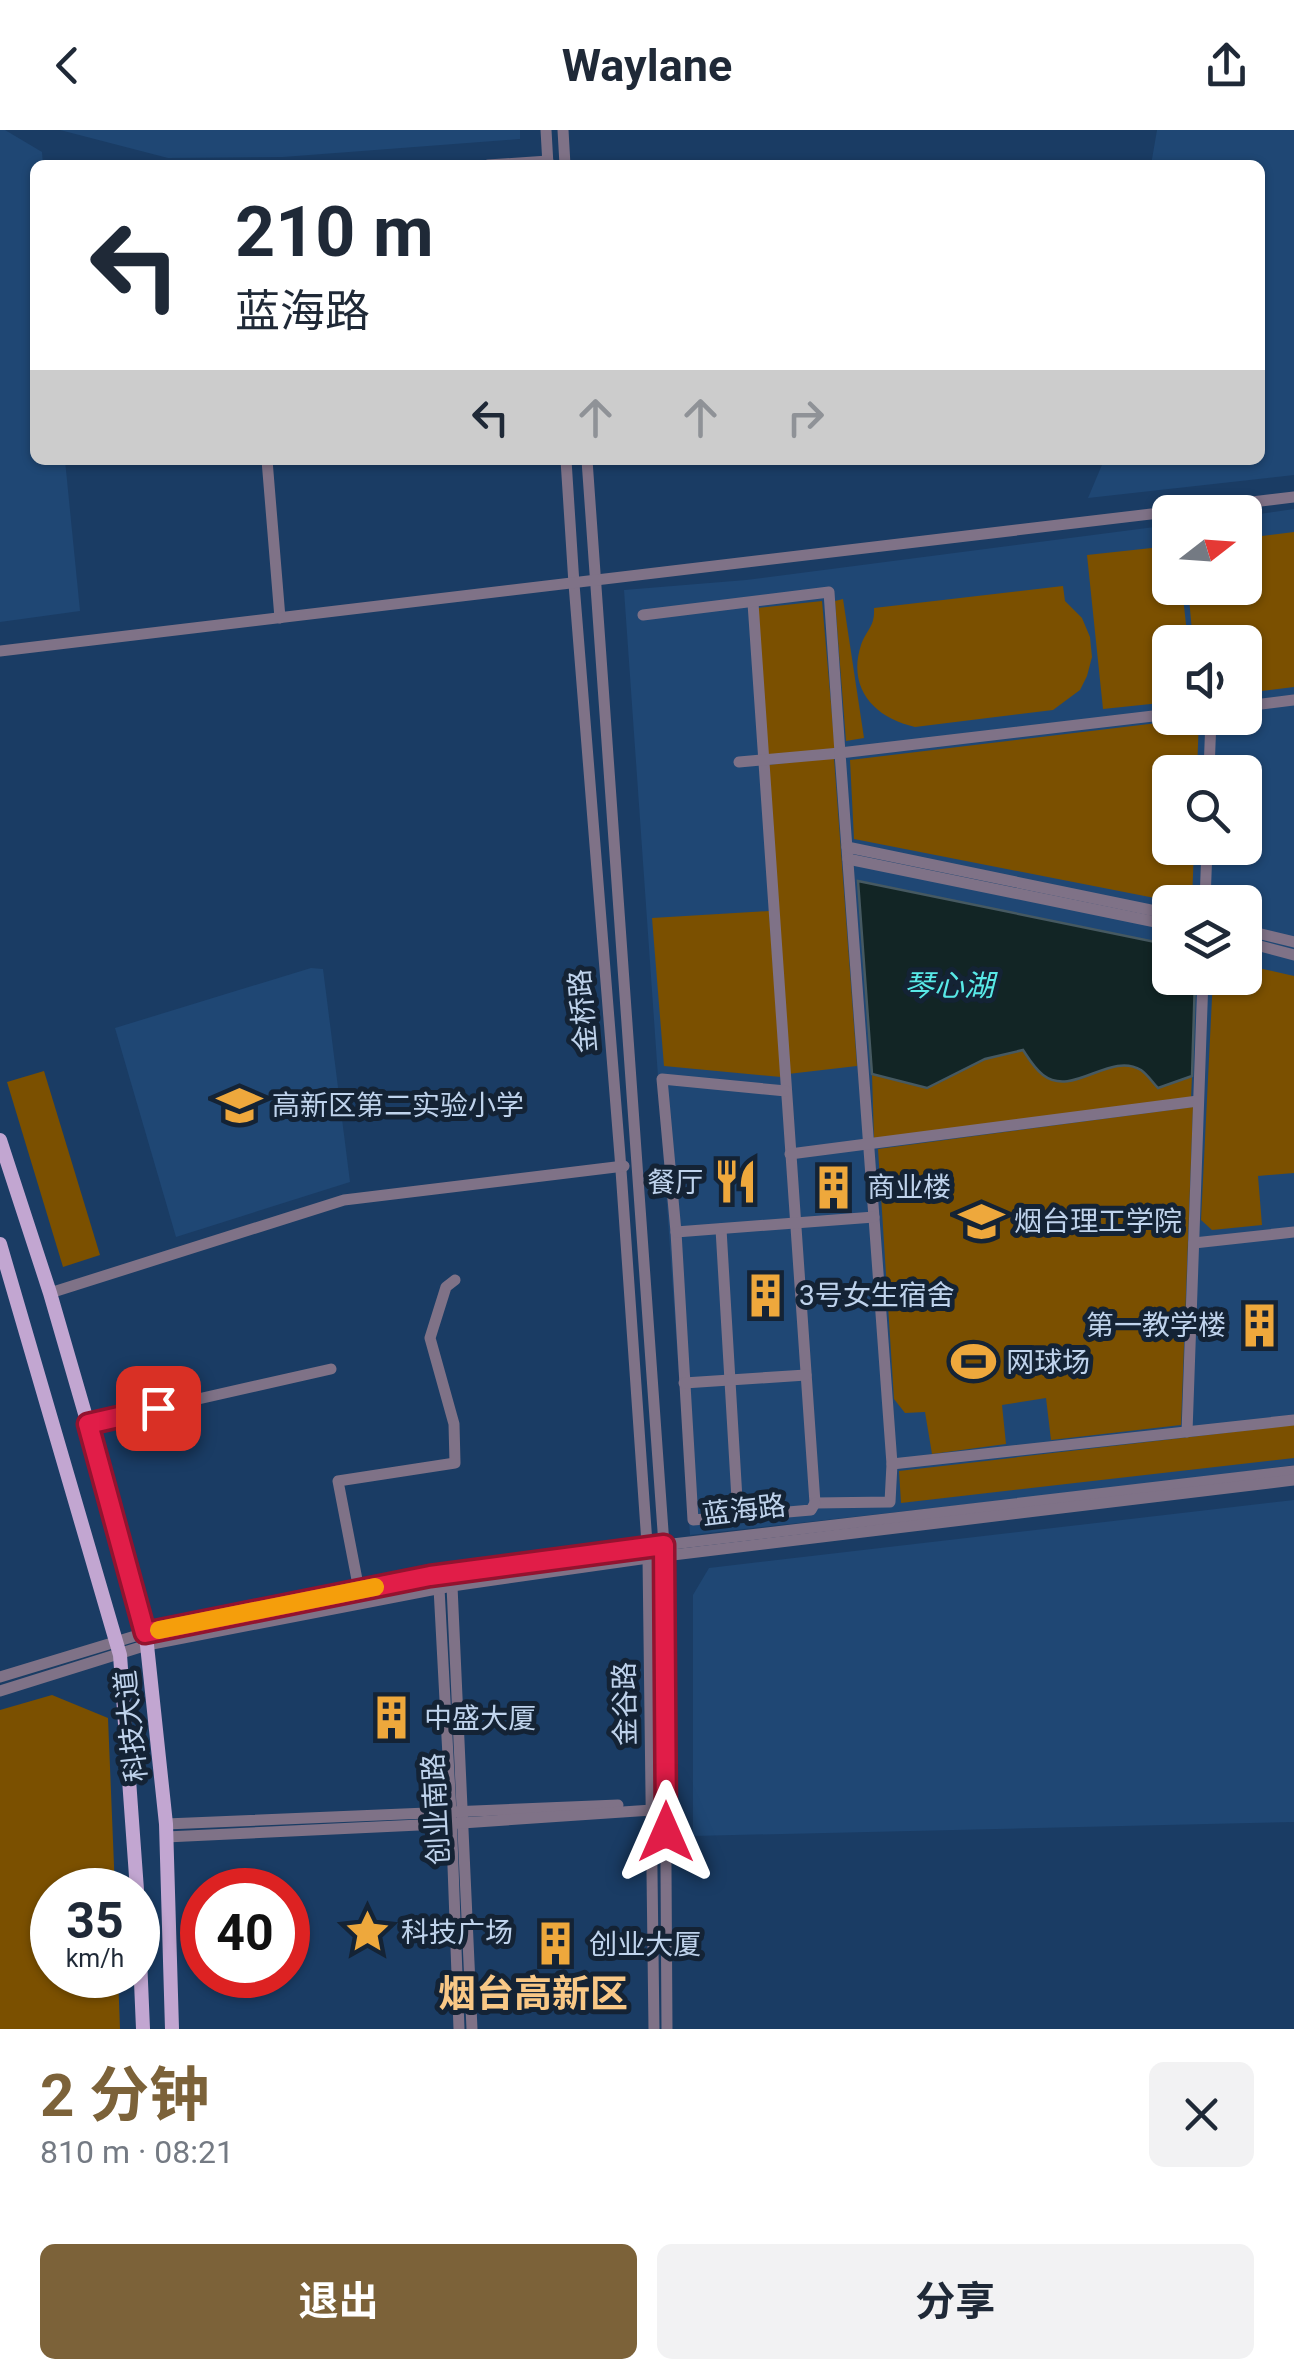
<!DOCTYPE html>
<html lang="zh">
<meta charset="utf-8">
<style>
:root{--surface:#fff;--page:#f2f2f3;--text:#1f2937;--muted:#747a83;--accent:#7c6239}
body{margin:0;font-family:Roboto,"Noto Sans SC",sans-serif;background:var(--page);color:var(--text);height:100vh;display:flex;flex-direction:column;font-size:38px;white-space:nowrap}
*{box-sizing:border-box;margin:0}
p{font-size:32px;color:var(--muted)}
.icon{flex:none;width:55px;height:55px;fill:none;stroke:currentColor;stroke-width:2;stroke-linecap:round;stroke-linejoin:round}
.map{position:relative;height:1899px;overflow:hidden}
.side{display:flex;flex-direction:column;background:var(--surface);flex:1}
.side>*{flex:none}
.top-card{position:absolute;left:30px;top:30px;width:1235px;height:305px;border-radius:15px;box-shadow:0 2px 8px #0004;background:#fff;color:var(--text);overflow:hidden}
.needle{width:65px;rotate:73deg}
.buttons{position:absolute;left:1152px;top:365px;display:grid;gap:20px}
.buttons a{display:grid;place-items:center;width:110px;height:110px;border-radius:15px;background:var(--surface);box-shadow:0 2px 8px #0004;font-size:50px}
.speed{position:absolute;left:30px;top:1738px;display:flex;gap:20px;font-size:50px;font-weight:700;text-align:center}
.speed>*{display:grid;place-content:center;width:130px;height:130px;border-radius:50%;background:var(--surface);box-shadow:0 2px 8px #0004;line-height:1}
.speed small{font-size:25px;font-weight:400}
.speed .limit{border:15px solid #d22;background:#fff;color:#111}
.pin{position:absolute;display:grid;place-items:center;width:85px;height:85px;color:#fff;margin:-42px;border-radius:20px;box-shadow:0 5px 15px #0006}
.me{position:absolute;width:110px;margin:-55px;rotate:0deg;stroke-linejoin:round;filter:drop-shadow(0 0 8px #0008)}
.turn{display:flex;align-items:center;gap:35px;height:210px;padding:0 40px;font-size:45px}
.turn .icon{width:130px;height:130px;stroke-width:2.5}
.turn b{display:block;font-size:70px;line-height:85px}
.lanes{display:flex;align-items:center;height:95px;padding:0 40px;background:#0003;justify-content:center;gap:50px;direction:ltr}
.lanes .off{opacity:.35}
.round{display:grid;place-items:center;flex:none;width:105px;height:105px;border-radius:15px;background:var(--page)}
.summary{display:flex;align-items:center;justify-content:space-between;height:170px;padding:0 40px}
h1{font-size:60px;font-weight:700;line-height:75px;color:var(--accent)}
.action{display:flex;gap:20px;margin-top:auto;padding:20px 40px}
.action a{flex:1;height:115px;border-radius:15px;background:var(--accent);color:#fff;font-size:40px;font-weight:700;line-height:115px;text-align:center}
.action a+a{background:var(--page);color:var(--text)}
header{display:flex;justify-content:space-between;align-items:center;height:130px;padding:0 40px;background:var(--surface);font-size:45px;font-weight:700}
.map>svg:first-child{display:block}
.built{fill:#1f4774;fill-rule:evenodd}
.green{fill:#7b5000}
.water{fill:#122525;stroke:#465961;stroke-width:2.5}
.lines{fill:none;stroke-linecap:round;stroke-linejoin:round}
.minor{stroke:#7f7287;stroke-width:11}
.major{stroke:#c2a6d1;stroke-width:14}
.route-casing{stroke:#92132f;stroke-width:25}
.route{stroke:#e11d48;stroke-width:18}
.slow{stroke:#f59e0b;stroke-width:18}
.labels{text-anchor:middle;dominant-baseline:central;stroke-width:10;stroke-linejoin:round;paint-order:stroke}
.street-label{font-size:28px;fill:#bfd3ec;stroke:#142335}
.poi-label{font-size:28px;fill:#bfd3ec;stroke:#142335;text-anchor:start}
.water-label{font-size:30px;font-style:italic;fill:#58e9e7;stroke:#142335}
.district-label{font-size:38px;font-weight:bold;fill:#f9c886;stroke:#142335}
</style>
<header><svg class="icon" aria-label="back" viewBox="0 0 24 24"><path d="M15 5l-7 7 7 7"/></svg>Waylane<svg class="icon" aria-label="share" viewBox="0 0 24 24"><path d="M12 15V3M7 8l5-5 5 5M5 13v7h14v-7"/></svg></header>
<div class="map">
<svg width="1294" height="1899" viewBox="0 0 1294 1899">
<rect width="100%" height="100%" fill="#1a3c64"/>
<g class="built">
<polygon points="0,0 5,0 42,22 43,35 35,35 35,330 65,330 80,481 0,492"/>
<polygon points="60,0 520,0 520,9 283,27 168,28"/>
<polygon points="1157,0 1294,0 1294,345 1088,368 1104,330 1260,330 1260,35 1151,35"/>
<path d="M1294 379V1335L1162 1353 690 1405 624 460 746 450 1170 395V458H1245V386ZM1170 512H1245V588H1170ZM1170 642H1245V718H1170ZM1170 772H1245V848H1170Z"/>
<polygon points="311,838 323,839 350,1052 176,1107 115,898"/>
<polygon points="1294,1370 1294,1692 693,1706 693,1465 709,1438"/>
</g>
<g class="green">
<polygon points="1294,402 1294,557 1245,563 1245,512 1193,512 1188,458 1245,458 1245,408"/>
<polygon points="1170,416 1170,458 1182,458 1188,512 1170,512 1170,572 1103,579 1087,425"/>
<path d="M1063 456 1065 471 1082 488 1090 507 1092 527 1087 546 1080 560 1053 580 915 597C874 588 847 558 861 515 867 499 875 497 874 478Z"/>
<polygon points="843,469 864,608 846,611 835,471"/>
<polygon points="822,471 835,620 766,626 758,478"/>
<polygon points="1199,588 1197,642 1170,642 1170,718 1194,718 1192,772 1175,772 854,709 850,630"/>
<polygon points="834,628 857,936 788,944 767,635"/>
<polygon points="769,781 781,947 664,936 652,788"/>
<polygon points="1245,835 1294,846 1294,1043 1258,1046 1262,1095 1212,1100 1201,1090 1213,848 1245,848"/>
<path d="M1023 920C1029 929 1034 939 1043 945 1073 968 1110 921 1141 940 1147 944 1153 953 1158 958L1192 946 1191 968 874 1009 872 944 927 958 985 929Z"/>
<polygon points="44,941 100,1125 63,1137 7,952"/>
<polygon points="1193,977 1181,1295 1051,1310 1046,1268 1002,1275 1006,1314 932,1324 925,1282 905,1283 894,1269 878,1019"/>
<polygon points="1294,1295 1294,1328 901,1373 899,1341"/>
<polygon points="52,1565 108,1588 115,1760 52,1760 52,1845 118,1845 120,1899 0,1899 0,1580"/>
</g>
<path class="water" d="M858 751 1170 815V848H1195L1192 946 1158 958C1153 953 1147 944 1141 940 1110 921 1073 968 1043 945 1034 938 1029 929 1023 920L985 929 927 958 872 944Z"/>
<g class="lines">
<g class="minor">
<polyline points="546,0 548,35"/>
<polyline points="563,0 565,35"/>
<polyline points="488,35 548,31"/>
<polyline points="267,330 280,488"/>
<polyline points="566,330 574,454 620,1026 648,1428 654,1899"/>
<polyline points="587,330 664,1415 667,1899"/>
<polyline points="753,473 815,1373 890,1372 892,1334"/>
<polyline points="643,485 829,462 840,623 739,632"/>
<polyline points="0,521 1294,367"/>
<polyline points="1245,576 1294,570"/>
<polyline points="1170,584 840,623 892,1334 1294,1290"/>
<polyline points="1209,642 1211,588"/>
<polyline points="847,717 1170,784"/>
<polyline points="848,729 1170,795"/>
<polyline points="1205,772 1207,718"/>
<polyline points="1245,800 1294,812"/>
<polyline points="1245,812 1294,825"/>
<polyline points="786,961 662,949 676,1102 693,1390 811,1380 815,1373"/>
<polyline points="790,1024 1198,971"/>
<polyline points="721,1099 738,1386"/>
<polyline points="676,1102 874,1087"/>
<polyline points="1194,1113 1294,1102"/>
<polyline points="50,1163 344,1070 624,1036"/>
<polyline points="684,1253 806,1245"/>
<polyline points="88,1294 331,1239"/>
<polyline points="1187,1302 1203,848"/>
<polyline points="452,1456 472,1899"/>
<polyline points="439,1458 451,1682 459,1899"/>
<polyline points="359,1460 338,1351 455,1333 454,1294 430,1208 446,1157 455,1150"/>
<polyline points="0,1547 145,1503 430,1445 647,1417 1294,1341"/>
<polyline points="0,1561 147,1515 452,1456 648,1428 1294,1350"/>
<polyline points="166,1694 618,1675"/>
<polyline points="166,1707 462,1693 652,1680"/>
</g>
<g class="major">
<polyline points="0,1010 50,1163 88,1294 147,1515 166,1694 172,1899"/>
<polyline points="0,1114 120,1525 137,1760"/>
<polyline points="138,1781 143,1899"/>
</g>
</g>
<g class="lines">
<defs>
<polyline id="route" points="158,1278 88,1294 145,1503 430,1446 664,1415 666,1702"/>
</defs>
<use href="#route" class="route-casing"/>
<use href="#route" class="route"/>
<polyline class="slow" points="159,1500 375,1457"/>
</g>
<defs>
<symbol id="school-bare" viewBox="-9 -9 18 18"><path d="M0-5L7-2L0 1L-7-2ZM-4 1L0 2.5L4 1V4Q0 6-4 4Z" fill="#eea83c" stroke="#142335" stroke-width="2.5" paint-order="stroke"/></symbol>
<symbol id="restaurant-bare" viewBox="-9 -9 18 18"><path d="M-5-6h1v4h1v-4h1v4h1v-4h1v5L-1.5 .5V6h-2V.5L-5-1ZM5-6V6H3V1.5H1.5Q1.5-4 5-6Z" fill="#eea83c" stroke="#142335" stroke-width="2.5" paint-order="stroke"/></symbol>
<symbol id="building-bare" viewBox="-9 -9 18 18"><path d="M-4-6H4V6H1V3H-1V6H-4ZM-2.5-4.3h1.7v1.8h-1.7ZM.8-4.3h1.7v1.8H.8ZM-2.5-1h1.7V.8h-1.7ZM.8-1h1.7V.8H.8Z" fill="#eea83c" stroke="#142335" stroke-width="2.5" paint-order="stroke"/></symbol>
<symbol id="university-bare" viewBox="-9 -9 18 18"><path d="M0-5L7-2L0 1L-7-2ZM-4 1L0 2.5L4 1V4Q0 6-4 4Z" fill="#eea83c" stroke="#142335" stroke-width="2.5" paint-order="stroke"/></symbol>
<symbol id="stadium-bare" viewBox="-9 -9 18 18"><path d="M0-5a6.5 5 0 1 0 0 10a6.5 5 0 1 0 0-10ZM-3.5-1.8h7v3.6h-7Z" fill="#eea83c" stroke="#142335" stroke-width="2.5" paint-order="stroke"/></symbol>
<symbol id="sight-bare" viewBox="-9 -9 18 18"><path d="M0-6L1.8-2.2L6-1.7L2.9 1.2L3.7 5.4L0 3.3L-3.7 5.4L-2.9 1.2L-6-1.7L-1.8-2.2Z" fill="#eea83c" stroke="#142335" stroke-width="2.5" paint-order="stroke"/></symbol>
</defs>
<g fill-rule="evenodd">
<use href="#school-bare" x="208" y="944" width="63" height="63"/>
<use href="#restaurant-bare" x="704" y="1020" width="63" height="63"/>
<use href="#building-bare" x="802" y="1026" width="63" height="63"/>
<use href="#university-bare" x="950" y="1060" width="63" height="63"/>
<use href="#building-bare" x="734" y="1134" width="63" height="63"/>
<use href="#building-bare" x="1228" y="1164" width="63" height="63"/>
<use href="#stadium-bare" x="942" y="1200" width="63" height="63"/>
<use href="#building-bare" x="360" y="1556" width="63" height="63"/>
<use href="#sight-bare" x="336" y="1770" width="63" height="63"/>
<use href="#building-bare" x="524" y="1782" width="63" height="63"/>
</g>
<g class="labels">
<g class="street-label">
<text transform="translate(583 881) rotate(-95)">金桥路</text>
<text transform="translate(744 1380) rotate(-7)">蓝海路</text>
<text transform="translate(625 1574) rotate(-91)">金谷路</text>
<text transform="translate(131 1596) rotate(-96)">科技大道</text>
<text transform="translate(436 1679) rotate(-93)">创业南路</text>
</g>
<g class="poi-label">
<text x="272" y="975">高新区第二实验小学</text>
<text x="703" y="1052" text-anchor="end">餐厅</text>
<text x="867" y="1057">商业楼</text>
<text x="1014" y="1091">烟台理工学院</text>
<text x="799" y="1165">3号女生宿舍</text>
<text x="1226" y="1195" text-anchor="end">第一教学楼</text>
<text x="1006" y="1232">网球场</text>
<text x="424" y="1588">中盛大厦</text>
<text x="401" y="1802">科技广场</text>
<text x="589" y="1814">创业大厦</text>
</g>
<g class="water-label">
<text x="949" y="855">琴心湖</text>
</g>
<g class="district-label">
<text x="533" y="1864">烟台高新区</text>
</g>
</g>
</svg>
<div class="buttons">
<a><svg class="needle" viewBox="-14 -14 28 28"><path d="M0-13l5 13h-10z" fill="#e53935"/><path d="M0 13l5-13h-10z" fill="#747a83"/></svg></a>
<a><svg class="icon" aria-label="sound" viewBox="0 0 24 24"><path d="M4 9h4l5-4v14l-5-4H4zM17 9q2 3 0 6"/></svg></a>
<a><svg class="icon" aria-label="search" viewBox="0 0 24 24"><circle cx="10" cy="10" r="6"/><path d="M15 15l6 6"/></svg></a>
<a><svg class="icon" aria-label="layers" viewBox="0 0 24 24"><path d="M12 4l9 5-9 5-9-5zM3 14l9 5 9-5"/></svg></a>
</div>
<div class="speed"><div>35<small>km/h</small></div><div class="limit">40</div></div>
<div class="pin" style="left:158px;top:1278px;background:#d93025"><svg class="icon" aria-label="arrive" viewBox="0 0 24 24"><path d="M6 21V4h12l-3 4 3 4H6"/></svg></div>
<svg class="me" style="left:666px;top:1702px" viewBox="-20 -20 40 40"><path d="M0-17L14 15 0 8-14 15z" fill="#e11d48" stroke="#fff" stroke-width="4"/></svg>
<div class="top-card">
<div class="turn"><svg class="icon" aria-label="left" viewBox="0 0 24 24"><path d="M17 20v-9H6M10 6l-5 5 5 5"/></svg><div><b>210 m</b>蓝海路</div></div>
<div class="lanes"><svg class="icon" aria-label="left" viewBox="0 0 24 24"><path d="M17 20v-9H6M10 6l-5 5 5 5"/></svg><svg class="icon off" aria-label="ahead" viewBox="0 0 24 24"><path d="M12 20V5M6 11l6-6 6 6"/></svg><svg class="icon off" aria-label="ahead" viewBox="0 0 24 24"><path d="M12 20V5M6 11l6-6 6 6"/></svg><svg class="icon off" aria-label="right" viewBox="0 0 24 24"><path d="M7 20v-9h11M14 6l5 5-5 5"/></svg></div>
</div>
</div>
<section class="side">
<div class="summary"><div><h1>2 分钟</h1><p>810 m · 08:21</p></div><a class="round"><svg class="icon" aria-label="close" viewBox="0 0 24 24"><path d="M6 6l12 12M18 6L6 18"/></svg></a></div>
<div class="action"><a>退出</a><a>分享</a></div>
</section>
